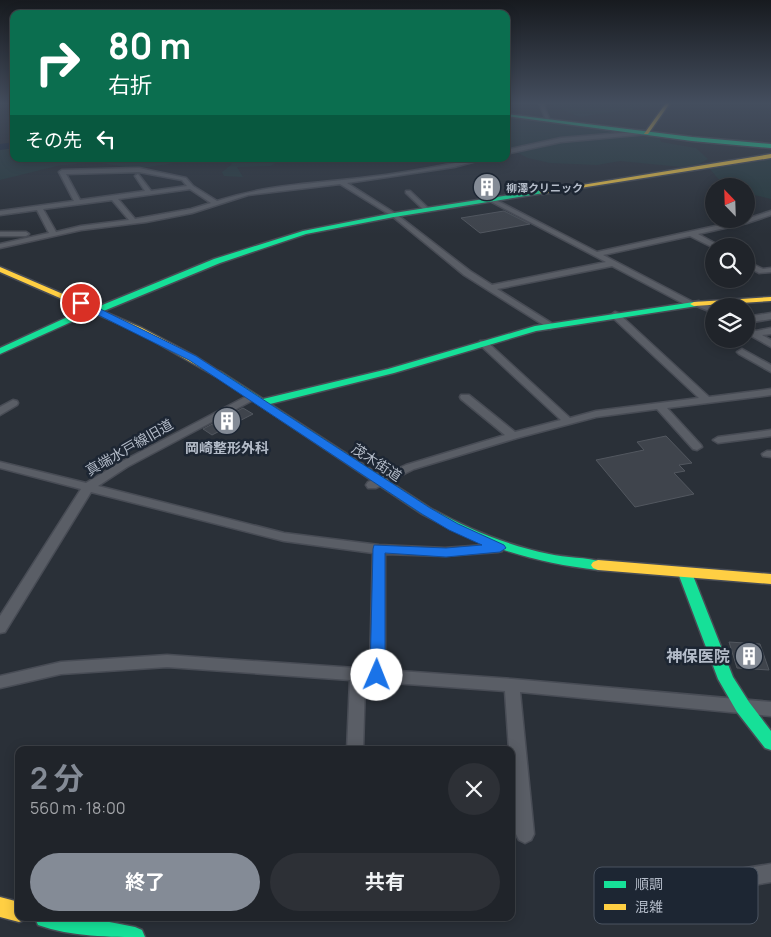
<!DOCTYPE html>
<html lang="ja">
<meta charset="utf-8">
<style>
:root{--surface:#20242a;--page:#2d3036;--text:#f1f3f6;--muted:#a2a4a8;--line:#3d4147;--accent:#848b96}
body{margin:0;font-family:Manrope,"Noto Sans JP",sans-serif;background:var(--page);color:var(--text);height:100vh;display:flex;flex-direction:column;font-size:19px;white-space:nowrap}
*{box-sizing:border-box;margin:0}
p{font-size:16px;color:var(--muted)}
.icon{flex:none;width:28px;height:28px;fill:none;stroke:currentColor;stroke-width:2;stroke-linecap:round;stroke-linejoin:round}
.map{position:relative;flex:1;overflow:hidden}
.drawer{position:absolute;left:15px;top:746px;width:500px;height:175px;display:flex;flex-direction:column;background:var(--surface);border-radius:10px;box-shadow:0 2px 12px #0003,0 0 0 1px var(--line)}
.drawer>*{flex:none}
.hud{position:absolute;left:10px;top:10px;width:500px;height:152px;border-radius:10px;box-shadow:0 2px 12px #0003,0 0 0 1px var(--line);background:#0b6e4f;color:#fff;overflow:hidden}
.needle{width:32px;rotate:337deg}
.controls{position:absolute;left:705px;top:178px;display:grid;gap:10px}
.controls a{display:grid;place-items:center;width:50px;height:50px;border-radius:50%;background:var(--surface);box-shadow:0 2px 12px #0003,0 0 0 1px var(--line);font-size:25px}
.pin{position:absolute;display:grid;place-items:center;width:42px;height:42px;color:#fff;margin:-21px;border:2px solid #fff;border-radius:50%;box-shadow:0 1px 5px #0007}
.me{position:absolute;width:55px;margin:-28px;rotate:1deg;stroke-linejoin:round;filter:drop-shadow(0 0 4px #0008)}
.turn{display:flex;align-items:center;gap:18px;height:105px;padding:0 15px;font-size:22px}
.turn .icon{width:65px;height:65px;stroke-width:2.5}
.turn b{display:block;font-size:35px;line-height:42px}
.then{display:flex;align-items:center;height:48px;padding:0 15px;background:#0003;gap:10px;font-size:19px}
.round{display:grid;place-items:center;flex:none;width:52px;height:52px;border-radius:26px;background:var(--page)}
.summary{display:flex;align-items:center;justify-content:space-between;height:85px;padding:0 15px}
h1{font-size:30px;font-weight:700;line-height:38px;color:var(--accent)}
.action{display:flex;gap:10px;margin-top:auto;padding:10px 15px}
.action a{flex:1;height:58px;border-radius:30px;background:var(--accent);color:#fff;font-size:20px;font-weight:700;line-height:58px;text-align:center}
.action a+a{background:var(--page);color:var(--text)}
.map>svg:first-child{display:block}
.green{fill:#273a3e}
.lines{fill:none;stroke-linecap:round;stroke-linejoin:round}
.river{fill:#19273c;fill-rule:evenodd}
.building{fill:#3f444c;stroke:#52575f}
.street-casing{stroke:#484c55;stroke-width:3}
.fast-casing{stroke:#484c55;stroke-width:3}
.slow-casing{stroke:#484c55;stroke-width:3}
.street{fill:#5a5e66;fill-rule:evenodd}
.fast{fill:#16e098;fill-rule:evenodd}
.slow{fill:#ffcf43;fill-rule:evenodd}
.route{fill:#1a73e8;stroke:#114b97}
.labels{text-anchor:middle;dominant-baseline:central;stroke-width:5;stroke-linejoin:round;paint-order:stroke}
.far-poi-label{font-size:11px;font-weight:bold;fill:#b4bcc9;stroke:#1d2633;text-anchor:start}
.street-label{font-size:14px;fill:#b4bcc9;stroke:#1d2633}
.poi-label{font-size:14px;font-weight:bold;fill:#b4bcc9;stroke:#1d2633}
.near-poi-label{font-size:16px;font-weight:bold;fill:#b4bcc9;stroke:#1d2633;text-anchor:end}
.key{fill:#1d2633;stroke:#4a5360;stroke-width:1}
.key-label{font-size:14px;fill:#b4bcc9}
</style>
<div class="map">
<svg width="771" height="937" viewBox="0 0 771 937">
<rect width="100%" height="100%" fill="#2a3038"/>
<g class="green">
<polygon points="548,103 663,103 661,105 579,117"/>
<polygon points="506,116 659,136 661,142 696,148 708,159 699,164 682,167 620,161 597,165 550,163 528,158 506,147"/>
<polygon points="14,147 14,159 200,159 136,169 95,162 57,166 0,180 0,149"/>
<polygon points="222,159 281,159 271,166 237,167 243,177 224,176 222,172 232,164"/>
<polygon points="771,159 771,199 746,193 746,186 724,186 710,169"/>
</g>
<g class="lines">
<polygon class="river" points="14,142 14,148 0,150 0,144"/>
</g>
<g class="building">
<polygon points="504,211 530,224 480,233 461,218"/>
<polygon points="243,408 253,414 212,435 203,429"/>
<polygon points="666,436 692,463 679,465 685,471 674,473 694,494 635,507 596,460 644,450 637,442"/>
<polygon points="729,642 760,644 769,670 737,668"/>
</g>
<g class="lines">
<defs>
<g id="street">
<polygon points="539,103 543,103 550,121 546,120"/>
<polygon points="646,131 648,134 561,142 506,154 506,150 561,138"/>
<path d="M475 159H484L454 167 347 183 396 214 470 271 492 285 606 262 488 200V198H492L597 252 743 220 771 211V215L747 223 698 234 720 246 714 248 690 236 603 255 693 302 699 301 714 308V313L694 305 688 306 612 266 497 289 553 324V328L550 329 464 275 392 216 340 184 248 195 192 213 146 222 81 230 0 248V244L49 233 37 210 0 215V211L74 201 59 172 62 170 139 168 186 178 193 186 217 201C266 185 310 184 361 178 399 174 437 167 475 159ZM139 172 182 180 187 186 151 191 138 174 135 176 145 191 80 200 66 174ZM190 189 211 203 191 209 135 219 118 199ZM112 200 129 220 81 226 56 232 43 209Z"/>
<polygon points="406,191 410,191 429,209 429,211 425,211 406,193"/>
<polygon points="0,232 26,232 29,234 26,236 0,236"/>
<polygon points="746,261 763,269 771,268 771,272 759,273 746,266"/>
<polygon points="615,312 618,313 709,397 771,389 771,395 667,408 701,445 702,447 697,450 693,449 657,409 596,417 517,438 414,469 376,488 368,488 366,485 368,482 406,465 505,435 461,399 460,397 461,395 469,395 515,432 561,420 480,345 480,341 486,341 570,418 596,411 699,398 612,317 611,315"/>
<polygon points="771,313 771,319 746,323 746,317"/>
<polygon points="746,326 756,331 771,328 771,334 762,335 771,340 771,347 746,333"/>
<polygon points="742,349 771,365 771,372 739,354 737,352"/>
<polygon points="251,394 256,397 255,399 127,467 98,486 284,533 379,545 445,548 498,544 502,545 504,548 502,551 498,552 445,556 385,554 385,670 512,679 771,702 771,716 520,692 534,834 531,840 525,843 519,840 516,834 511,750 509,750 505,691 365,681 363,750 347,750 350,680 167,667 61,674 0,688 0,676 61,662 167,655 370,669 373,553 284,541 91,492 5,632 0,633 0,616 81,489 0,468 0,462 86,483 119,463"/>
<polygon points="13,400 17,401 18,403 17,405 0,415 0,407"/>
<polygon points="771,430 771,436 718,443 713,440 718,437"/>
<polygon points="767,451 771,451 771,457 763,456 762,454"/>
<polygon points="771,864 771,882 679,897 672,895 670,888 672,881 679,879"/>
</g>
<g id="fast">
<polygon points="506,114 692,137 771,144 771,148 692,141 506,116"/>
<polygon points="542,190 545,192 544,193 394,217 306,234 220,263 101,312 80,318 0,354 0,348 74,314 95,308 214,259 303,231 394,213"/>
<path d="M694 302H697V306L536 331 394 373 270 404 430 508C468 529 506 545 549 554 566 558 586 557 603 562L605 565 603 568 598 570C534 563 478 545 422 514L213 374 218 371 221 372 263 399 388 369 535 326Z"/>
<polygon points="685,568 690,570 692,573 733,677 749,702 771,731 771,750 765,748 737,712 718,679 678,573 680,570"/>
<path d="M35 918H89L135 927 142 930 145 937C109 937 72 937 38 925Z"/>
</g>
<g id="slow">
<polygon points="666,103 670,103 648,134 644,134"/>
<polygon points="771,154 771,158 542,194 539,192"/>
<polygon points="0,267 142,328 195,356 223,374 218,377 215,376 136,331 0,272"/>
<polygon points="771,297 771,301 694,306 690,304 694,302"/>
<polygon points="598,560 771,574 771,584 598,570 593,568 591,565 593,562"/>
<polygon points="0,897 19,902 19,918 26,918 26,919 19,922 0,917"/>
</g>
</defs>
<use href="#street" class="street-casing"/>
<use href="#fast" class="fast-casing"/>
<use href="#slow" class="slow-casing"/>
<use href="#street" class="street"/>
<use href="#fast" class="fast"/>
<use href="#slow" class="slow"/>
</g>
<linearGradient id="sky" x2="0" y2="1"><stop stop-color="#171a1f"/><stop offset="0.44" stop-color="#444e5e"/><stop offset="1" stop-color="#444e5e" stop-opacity="0"/></linearGradient>
<rect width="771" height="234" fill="url(#sky)"/>
<polygon class="route" points="78,301 84,301 196,356 430,508 458,524 504,545 506,548 500,552 446,557 385,553 385,675 383,679 377,681 372,679 370,675 373,549 374,545 446,548 482,545 449,530 422,514 189,360 78,305"/>
<defs>
<symbol id="building-disc" viewBox="-11 -11 22 22"><circle r="9.5" fill="#848b96" stroke="#1d2633"/><path d="M-4-6H4V6H1V3H-1V6H-4ZM-2.5-4.3h1.7v1.8h-1.7ZM.8-4.3h1.7v1.8H.8ZM-2.5-1h1.7V.8h-1.7ZM.8-1h1.7V.8H.8Z" fill="#fff"/></symbol>
</defs>
<g fill-rule="evenodd">
<use href="#building-disc" x="471" y="171" width="32" height="32"/>
<use href="#building-disc" x="211" y="405" width="32" height="32"/>
<use href="#building-disc" x="733" y="640" width="32" height="32"/>
</g>
<g class="labels">
<g class="far-poi-label">
<text x="506" y="187">柳澤クリニック</text>
</g>
<g class="street-label">
<text transform="translate(129 447) rotate(-30)">真端水戸線旧道</text>
<text transform="translate(377 462) rotate(33)">茂木街道</text>
</g>
<g class="poi-label">
<text x="227" y="447">岡崎整形外科</text>
</g>
<g class="near-poi-label">
<text x="730" y="656">神保医院</text>
</g>
</g>
<rect x="594" y="867" width="164" height="57" rx="8" class="key"/>
<rect x="604" y="881" width="22" height="7" fill="#16e098"/>
<rect x="604" y="904" width="22" height="6" fill="#ffcf43"/>
<g class="key-label">
<text x="635" y="889">順調</text>
<text x="635" y="912">混雑</text>
</g>
</svg>
<div class="controls">
<a><svg class="needle" viewBox="-14 -14 28 28"><path d="M0-13l5 13h-10z" fill="#e53935"/><path d="M0 13l5-13h-10z" fill="#a2a4a8"/></svg></a>
<a><svg class="icon" aria-label="search" viewBox="0 0 24 24"><circle cx="10" cy="10" r="6"/><path d="M15 15l6 6"/></svg></a>
<a><svg class="icon" aria-label="layers" viewBox="0 0 24 24"><path d="M12 4l9 5-9 5-9-5zM3 14l9 5 9-5"/></svg></a>
</div>
<div class="pin" style="left:81px;top:303px;background:#d93025"><svg class="icon" aria-label="arrive" viewBox="0 0 24 24"><path d="M6 21V4h12l-3 4 3 4H6"/></svg></div>
<svg class="me" style="left:377px;top:675px" viewBox="-20 -20 40 40"><circle r="19" fill="#fff"/><path d="M0-13L10 11 0 6-10 11z" fill="#1a73e8"/></svg>
<div class="hud">
<div class="turn"><svg class="icon" aria-label="right" viewBox="0 0 24 24"><path d="M7 20v-9h11M14 6l5 5-5 5"/></svg><div><b>80 m</b>右折</div></div>
<div class="then">その先<svg class="icon" aria-label="left" viewBox="0 0 24 24"><path d="M17 20v-9H6M10 6l-5 5 5 5"/></svg></div>
</div>
<section class="drawer">
<div class="summary"><div><h1>2 分</h1><p>560 m · 18:00</p></div><a class="round"><svg class="icon" aria-label="close" viewBox="0 0 24 24"><path d="M6 6l12 12M18 6L6 18"/></svg></a></div>
<div class="action"><a>終了</a><a>共有</a></div>
</section>
</div>
